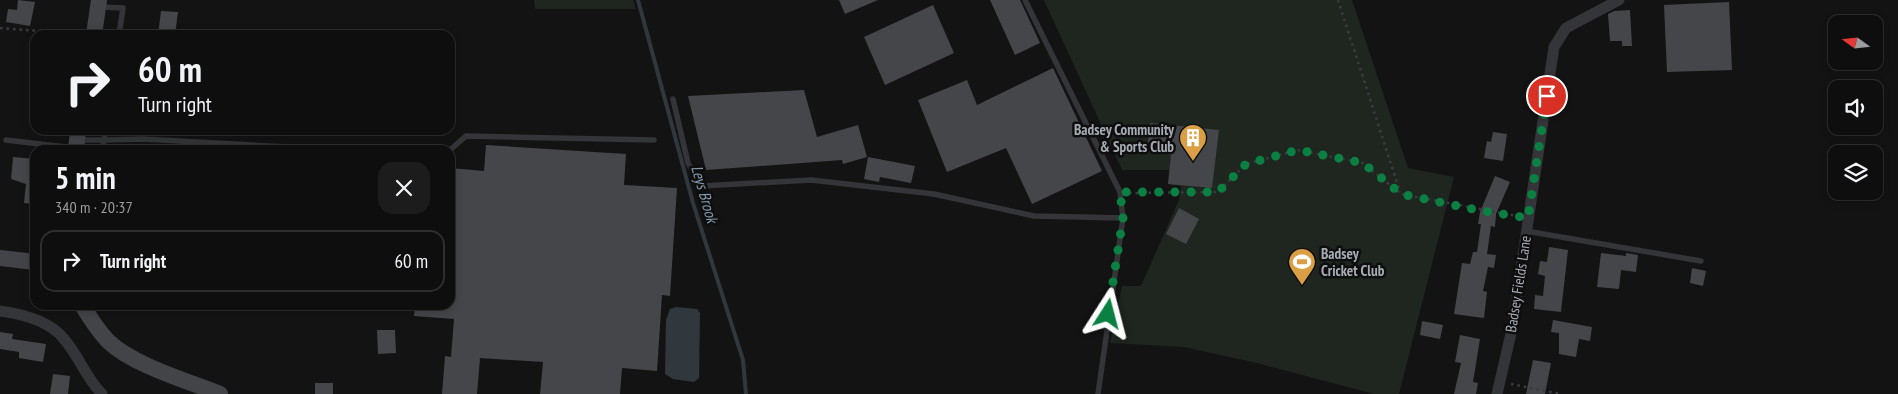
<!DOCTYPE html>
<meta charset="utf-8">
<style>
:root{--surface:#0e0e0f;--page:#1c1c1d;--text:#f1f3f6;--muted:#9b9c9e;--line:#2e2e2f}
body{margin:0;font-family:"PT Sans Narrow",sans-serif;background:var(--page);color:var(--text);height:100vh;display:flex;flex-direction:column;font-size:19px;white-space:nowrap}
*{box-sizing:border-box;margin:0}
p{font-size:16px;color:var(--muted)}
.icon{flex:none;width:28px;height:28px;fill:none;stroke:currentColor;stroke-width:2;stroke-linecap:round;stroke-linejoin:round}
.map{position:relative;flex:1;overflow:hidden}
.panel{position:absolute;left:30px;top:145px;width:425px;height:165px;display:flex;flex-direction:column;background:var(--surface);border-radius:15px;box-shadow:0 2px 8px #0003,0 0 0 1px var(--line)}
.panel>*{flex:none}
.hud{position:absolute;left:30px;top:30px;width:425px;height:105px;border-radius:15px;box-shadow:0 2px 8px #0003,0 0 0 1px var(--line);background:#0e0e0f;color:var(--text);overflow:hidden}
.needle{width:32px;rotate:285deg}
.tools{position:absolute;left:1828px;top:15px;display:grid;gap:10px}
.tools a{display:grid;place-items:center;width:55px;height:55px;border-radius:10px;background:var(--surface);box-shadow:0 2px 8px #0003,0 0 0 1px var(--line);font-size:25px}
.pin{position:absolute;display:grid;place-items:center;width:42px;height:42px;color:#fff;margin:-21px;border:2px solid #fff;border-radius:50%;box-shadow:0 1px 5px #0007}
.me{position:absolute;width:55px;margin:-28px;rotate:9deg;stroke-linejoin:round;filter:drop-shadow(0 0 4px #0008)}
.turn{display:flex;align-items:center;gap:18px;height:105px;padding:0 25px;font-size:22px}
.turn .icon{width:65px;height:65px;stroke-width:2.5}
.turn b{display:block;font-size:35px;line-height:42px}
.round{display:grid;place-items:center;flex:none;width:52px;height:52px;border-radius:15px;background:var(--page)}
.overview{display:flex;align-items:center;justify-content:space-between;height:85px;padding:0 25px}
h1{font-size:30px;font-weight:700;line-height:38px}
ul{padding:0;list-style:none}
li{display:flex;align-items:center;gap:15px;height:62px;margin:0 10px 8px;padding:0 15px;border:2px solid var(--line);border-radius:15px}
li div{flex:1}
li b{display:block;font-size:19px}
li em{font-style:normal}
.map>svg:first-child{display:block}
.green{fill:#1f2620}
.water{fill:#30383d}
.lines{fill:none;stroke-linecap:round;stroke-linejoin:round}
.stream{stroke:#30383d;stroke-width:4}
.building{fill:#454649}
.path{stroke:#3a3c3f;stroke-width:2.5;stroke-dasharray:2.5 4;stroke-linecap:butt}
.lane{stroke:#343538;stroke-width:5.5}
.street{stroke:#343538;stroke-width:11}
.secondary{stroke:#424448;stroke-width:16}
.route{stroke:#0b8043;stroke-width:9;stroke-dasharray:0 16.2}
.labels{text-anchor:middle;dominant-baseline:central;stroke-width:5;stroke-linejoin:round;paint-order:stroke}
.poi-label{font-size:15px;font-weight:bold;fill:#a6abb3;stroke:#0e0e0f;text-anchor:end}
.street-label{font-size:15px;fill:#a6abb3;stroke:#0e0e0f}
.water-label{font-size:16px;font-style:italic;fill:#8199aa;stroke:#0e0e0f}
</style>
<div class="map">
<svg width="1898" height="394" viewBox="0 0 1898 394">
<rect width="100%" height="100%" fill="#131314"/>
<g class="green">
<polygon points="534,0 633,0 636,9 535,9"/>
<polygon points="1044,0 1352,0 1408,168 1454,177 1399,394 1374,394 1257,363 1184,347 1110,343 1122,286 1141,286 1179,200 1181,186 1168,184 1169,170 1122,170"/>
</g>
<polygon class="water" points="676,307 697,309 700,313 699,378 694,382 673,379 665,374 666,320 670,309"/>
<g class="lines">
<polyline class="stream" points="638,0 693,203 743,360 746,394"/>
</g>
<g class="building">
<polygon points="18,0 35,2 30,26 6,22 8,9 17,10"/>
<polygon points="839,0 878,0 845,14"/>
<polygon points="990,0 1020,0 1040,43 1015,55"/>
<polygon points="1729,2 1732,70 1667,72 1664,5"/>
<polygon points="933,5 954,53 885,85 864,37"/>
<polygon points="1630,10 1632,46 1622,46 1622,41 1610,41 1608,14 1614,11"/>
<polygon points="161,11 178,12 175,35 158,35"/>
<polygon points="1053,68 1102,171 1032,204 1006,148 947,172 918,100 967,80 977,105"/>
<polygon points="804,90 817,137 858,125 867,157 843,164 842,160 706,170 688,96"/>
<polygon points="1150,123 1219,130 1212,188 1168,184 1171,155 1147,152"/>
<polygon points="1493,132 1507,134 1503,161 1484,158 1487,141 1491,142"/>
<polygon points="486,145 626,154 624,185 677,188 670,296 662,295 657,371 622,368 620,394 540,394 543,362 480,358 477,394 442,394 445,356 451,357 454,319 414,316 415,305 450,305 450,168 484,171"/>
<polygon points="13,157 35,159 35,204 24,203 26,184 11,179"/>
<polygon points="868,157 915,166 911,183 880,177 879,182 864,179"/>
<polygon points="1495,176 1510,182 1496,214 1495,227 1491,226 1487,254 1496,255 1494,268 1488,267 1483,291 1487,292 1484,318 1454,314 1462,263 1470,264 1473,252 1477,252 1481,224 1478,224 1480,212"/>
<polygon points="1179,208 1199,219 1186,244 1166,234"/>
<polygon points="1549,247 1568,250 1561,312 1534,309 1535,295 1543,296 1545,276 1538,274 1540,261 1547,262"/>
<polygon points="1601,253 1626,256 1626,253 1638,255 1636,272 1621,270 1619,289 1597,287"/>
<polygon points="1692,268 1706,271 1703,286 1690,283"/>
<polygon points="1553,320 1592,327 1590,341 1579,339 1576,357 1559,354 1559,333 1551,332"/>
<polygon points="1422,321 1443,325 1440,339 1420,335"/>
<polygon points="377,330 395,330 396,353 378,354"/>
<polygon points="0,332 13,334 12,339 46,344 43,362 19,358 19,352 0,349"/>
<polygon points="1460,335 1480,339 1473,382 1478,383 1476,394 1454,394 1461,363 1455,362"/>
<polygon points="1533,360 1551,363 1545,394 1526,394"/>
<polygon points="53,374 70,376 68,394 50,394"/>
<rect x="315" y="383" width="18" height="11"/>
</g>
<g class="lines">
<g class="path">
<polyline points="1338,0 1400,192"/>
<polyline points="0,28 80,34"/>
<polyline points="1129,193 1218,192 1246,164 1298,150 1363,163 1401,194 1517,216"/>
<polyline points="1511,384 1560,394"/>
</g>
<g class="lane">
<polyline points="1025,0 1120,192 1123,218 1098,394"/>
<polyline points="100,7 123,8 119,35"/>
<polyline points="673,99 688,163 701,186 811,180 934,194 1034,216 1123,218"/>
<polyline points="6,140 74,148"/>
<polyline points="78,140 104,140 105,130"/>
<polyline points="103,150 104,140 143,139 340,150"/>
<polyline points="450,150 466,136 654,140"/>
<polyline points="1526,231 1701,261"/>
</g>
<g class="street">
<path d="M0 311C22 314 50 321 64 339 79 356 86 378 102 394"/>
<polyline points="1497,394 1512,329 1554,47 1566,28 1619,0"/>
</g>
<g class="secondary">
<polyline points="94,35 99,0"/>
<polyline points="76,150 78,130"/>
<polyline points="0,258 35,262"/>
<path d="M82 305C90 318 98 331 109 342 133 365 188 381 220 394"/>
</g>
</g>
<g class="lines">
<polyline class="route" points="1108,314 1123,218 1120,192 1218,192 1246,164 1298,150 1363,163 1401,194 1477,210 1528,218 1547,96"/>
</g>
<defs>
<symbol id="building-pin" viewBox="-11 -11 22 30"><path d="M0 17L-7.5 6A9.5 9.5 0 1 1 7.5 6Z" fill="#da9f45" stroke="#0e0e0f"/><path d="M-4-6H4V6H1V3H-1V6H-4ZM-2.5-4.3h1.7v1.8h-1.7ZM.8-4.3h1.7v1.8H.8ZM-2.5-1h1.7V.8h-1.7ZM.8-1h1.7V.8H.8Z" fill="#fff"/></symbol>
<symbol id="stadium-pin" viewBox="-11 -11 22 30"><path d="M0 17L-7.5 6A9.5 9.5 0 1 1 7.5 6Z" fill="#da9f45" stroke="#0e0e0f"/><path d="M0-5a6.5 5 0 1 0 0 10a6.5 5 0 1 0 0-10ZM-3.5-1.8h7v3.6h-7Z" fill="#fff"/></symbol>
</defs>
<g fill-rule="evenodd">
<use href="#building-pin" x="1177" y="122" width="32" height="43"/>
<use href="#stadium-pin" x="1286" y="246" width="32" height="43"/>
</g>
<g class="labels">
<g class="poi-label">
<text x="1174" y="129">Badsey Community<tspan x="1174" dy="17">&amp; Sports Club</tspan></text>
<text x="1321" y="253" text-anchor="start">Badsey<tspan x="1321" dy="17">Cricket Club</tspan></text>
</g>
<g class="street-label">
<text transform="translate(1518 284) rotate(-81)">Badsey Fields Lane</text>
</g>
<g class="water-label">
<text transform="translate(705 194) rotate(74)">Leys Brook</text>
</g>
</g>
</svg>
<div class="tools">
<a><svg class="needle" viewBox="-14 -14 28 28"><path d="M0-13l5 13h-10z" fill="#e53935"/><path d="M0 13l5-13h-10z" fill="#9b9c9e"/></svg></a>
<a><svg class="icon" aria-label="sound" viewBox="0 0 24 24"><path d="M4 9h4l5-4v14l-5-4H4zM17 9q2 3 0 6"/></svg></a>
<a><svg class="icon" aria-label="layers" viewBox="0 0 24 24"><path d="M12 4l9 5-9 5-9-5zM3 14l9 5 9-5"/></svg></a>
</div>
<div class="pin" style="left:1547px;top:96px;background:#d93025"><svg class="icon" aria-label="arrive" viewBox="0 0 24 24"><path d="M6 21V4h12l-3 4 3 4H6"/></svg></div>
<svg class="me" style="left:1108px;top:314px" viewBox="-20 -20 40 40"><path d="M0-17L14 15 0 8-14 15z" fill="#0b8043" stroke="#fff" stroke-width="4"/></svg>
<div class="hud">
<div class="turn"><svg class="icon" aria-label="right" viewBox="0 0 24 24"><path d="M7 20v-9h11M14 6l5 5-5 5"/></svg><div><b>60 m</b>Turn right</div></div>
</div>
<section class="panel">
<div class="overview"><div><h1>5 min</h1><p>340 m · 20:37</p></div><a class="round"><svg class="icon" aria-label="close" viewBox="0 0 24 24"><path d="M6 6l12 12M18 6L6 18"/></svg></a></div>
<ul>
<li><svg class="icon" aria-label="right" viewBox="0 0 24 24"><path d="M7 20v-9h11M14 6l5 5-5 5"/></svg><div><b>Turn right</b></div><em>60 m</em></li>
</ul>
</section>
</div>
